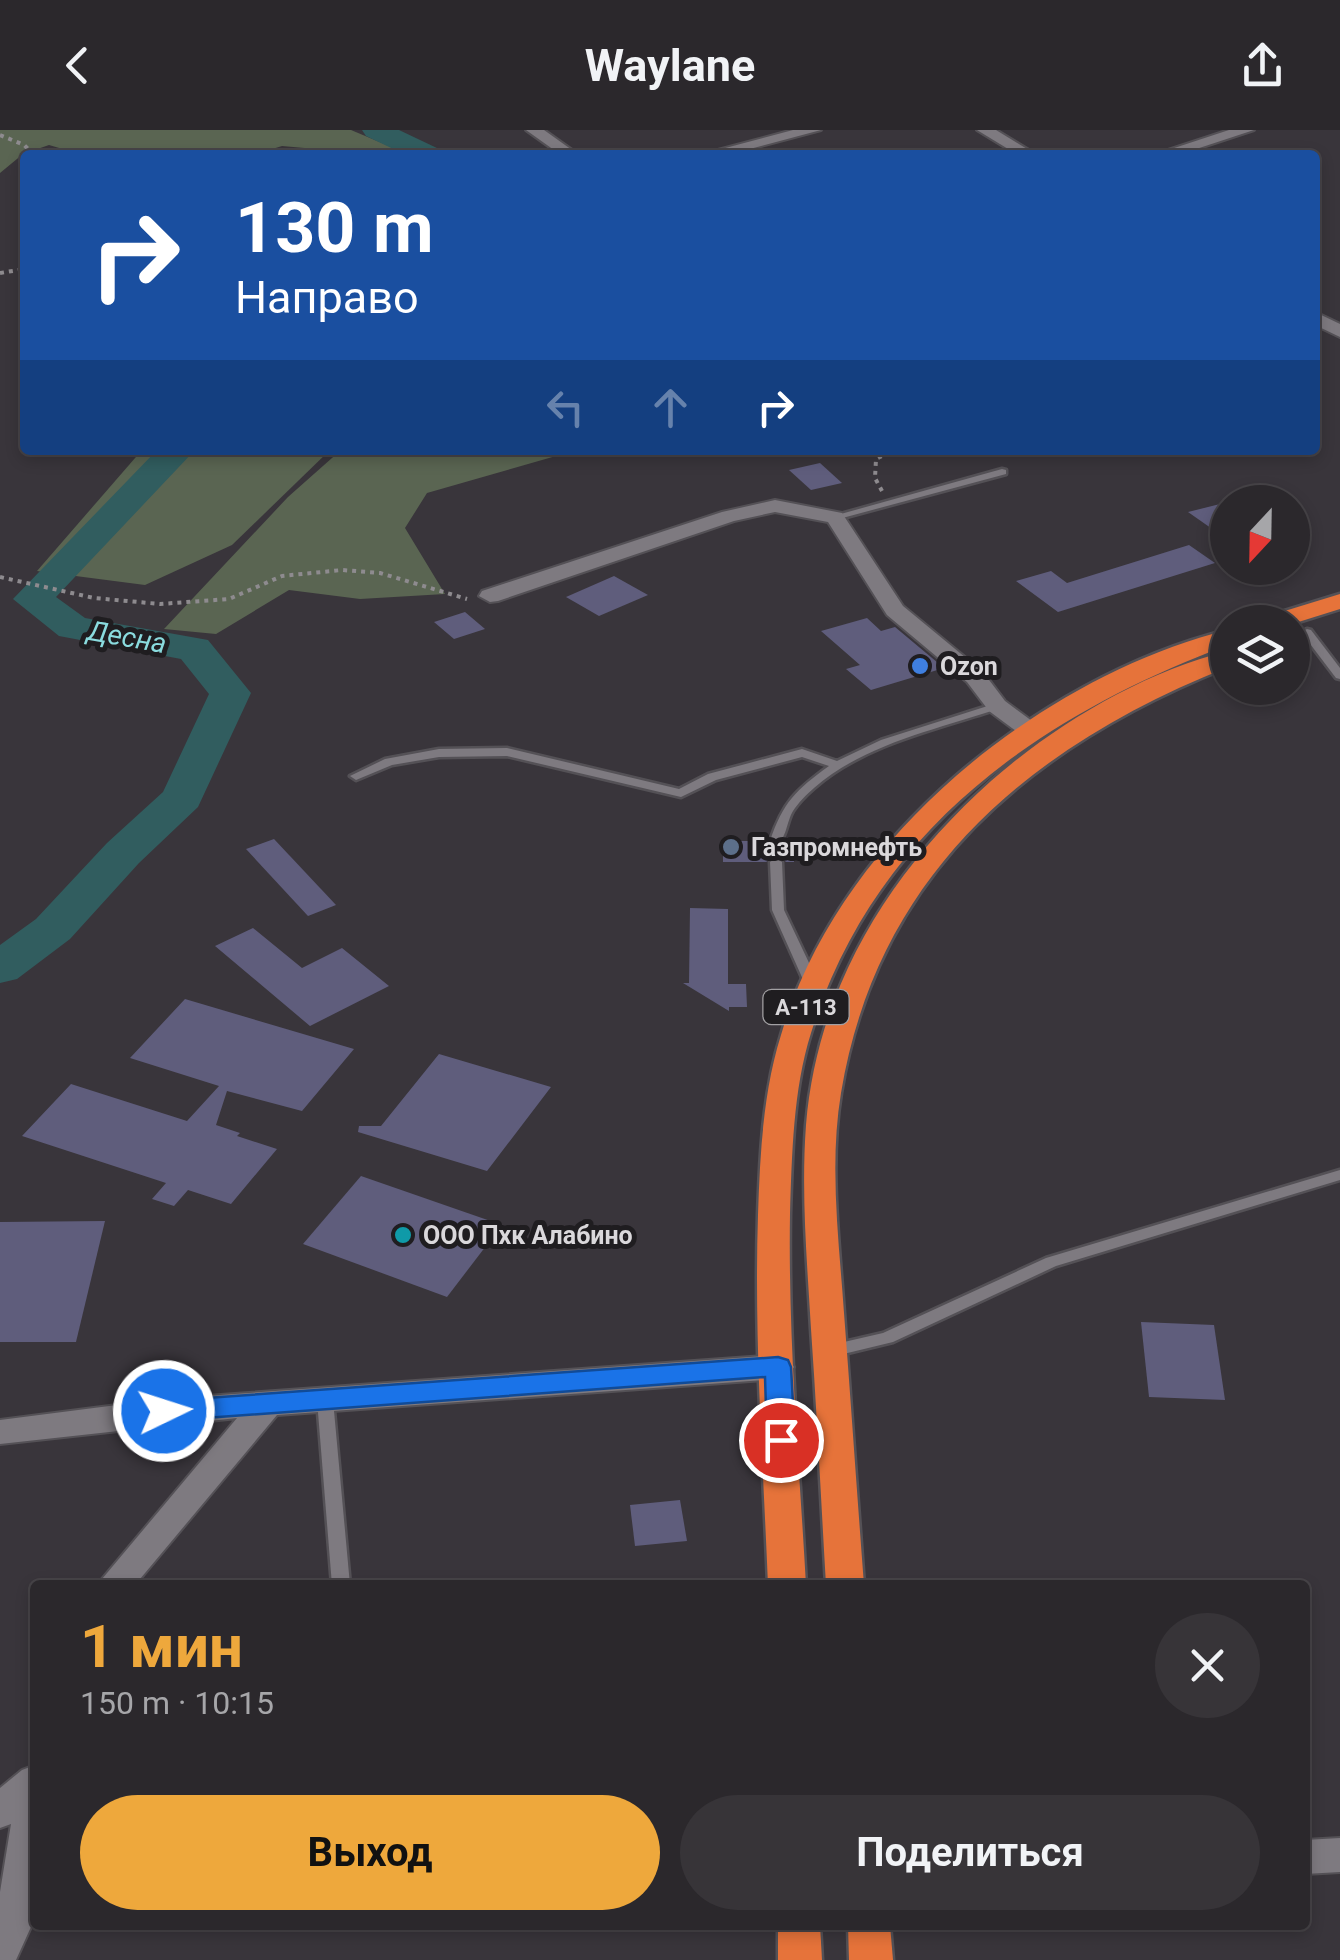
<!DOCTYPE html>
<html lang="ru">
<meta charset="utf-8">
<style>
:root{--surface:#2b282c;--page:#373438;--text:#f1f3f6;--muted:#a6a6a9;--line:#474448;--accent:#eea83c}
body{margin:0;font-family:Roboto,sans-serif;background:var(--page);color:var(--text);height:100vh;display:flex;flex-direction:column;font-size:38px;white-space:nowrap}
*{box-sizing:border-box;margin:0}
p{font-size:32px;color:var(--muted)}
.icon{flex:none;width:55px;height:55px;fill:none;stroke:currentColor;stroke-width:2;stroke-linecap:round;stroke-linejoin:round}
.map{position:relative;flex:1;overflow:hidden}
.details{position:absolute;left:30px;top:1450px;width:1280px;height:350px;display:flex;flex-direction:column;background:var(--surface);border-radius:10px;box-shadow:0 5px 15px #0003,0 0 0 2px var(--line)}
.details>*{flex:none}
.banner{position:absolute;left:20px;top:20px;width:1300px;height:305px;border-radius:10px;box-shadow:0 5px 15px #0003,0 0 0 2px var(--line);background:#1a4fa0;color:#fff;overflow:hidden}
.needle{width:65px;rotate:202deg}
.controls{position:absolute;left:1210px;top:355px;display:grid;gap:20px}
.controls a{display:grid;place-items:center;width:100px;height:100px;border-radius:50%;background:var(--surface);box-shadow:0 5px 15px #0003,0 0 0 2px var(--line);font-size:50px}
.pin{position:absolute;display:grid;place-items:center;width:85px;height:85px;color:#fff;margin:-42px;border:5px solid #fff;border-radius:50%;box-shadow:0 2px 10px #0007}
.me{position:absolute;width:110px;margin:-55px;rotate:86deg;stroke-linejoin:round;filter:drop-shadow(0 0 8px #0008)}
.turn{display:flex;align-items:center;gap:35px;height:210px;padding:0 50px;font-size:45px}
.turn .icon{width:130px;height:130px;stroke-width:2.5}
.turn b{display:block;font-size:70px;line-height:85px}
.lanes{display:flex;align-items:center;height:95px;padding:0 50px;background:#0003;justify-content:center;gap:50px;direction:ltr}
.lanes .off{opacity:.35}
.round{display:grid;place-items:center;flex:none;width:105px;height:105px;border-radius:52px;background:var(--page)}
.summary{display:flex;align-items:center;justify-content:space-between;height:170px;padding:0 50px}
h1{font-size:60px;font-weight:700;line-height:75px;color:var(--accent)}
.action{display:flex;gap:20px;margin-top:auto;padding:20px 50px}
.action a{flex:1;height:115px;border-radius:60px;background:var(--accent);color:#111;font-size:40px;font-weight:700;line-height:115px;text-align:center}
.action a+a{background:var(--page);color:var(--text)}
header{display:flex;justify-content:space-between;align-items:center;height:130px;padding:0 50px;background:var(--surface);font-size:45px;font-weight:700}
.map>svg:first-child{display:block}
.green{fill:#5a6552}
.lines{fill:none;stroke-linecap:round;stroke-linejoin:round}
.river{fill:#315d5f;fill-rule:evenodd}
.building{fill:#5f5d7c}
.lane-casing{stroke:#545156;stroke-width:5}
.street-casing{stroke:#545156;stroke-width:4}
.highway-casing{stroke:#545156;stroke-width:5}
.path{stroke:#8e8b8f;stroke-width:4;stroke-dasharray:4 5;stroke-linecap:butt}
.lane{fill:#7e7a80;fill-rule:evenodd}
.street{fill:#7e7a80;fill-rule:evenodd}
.highway{fill:#e6733a;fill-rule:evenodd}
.route{fill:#1a73e8;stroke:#114b97;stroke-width:2.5}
.shop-dot{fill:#3f7fe0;stroke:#1f1d20;stroke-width:4}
.service-dot{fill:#5c6f8a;stroke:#1f1d20;stroke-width:4}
.culture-dot{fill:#0f9aa8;stroke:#1f1d20;stroke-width:4}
.labels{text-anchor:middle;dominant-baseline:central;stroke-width:10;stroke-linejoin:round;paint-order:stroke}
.shield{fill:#1f1d20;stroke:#a2a0a3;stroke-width:2.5}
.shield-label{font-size:22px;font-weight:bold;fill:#dad8db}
.poi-label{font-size:25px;font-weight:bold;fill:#dad8db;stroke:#1f1d20;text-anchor:start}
.water-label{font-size:28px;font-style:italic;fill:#8adbde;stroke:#1f1d20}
</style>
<header><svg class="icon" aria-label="back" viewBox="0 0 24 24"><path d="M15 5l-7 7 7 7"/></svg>Waylane<svg class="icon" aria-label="share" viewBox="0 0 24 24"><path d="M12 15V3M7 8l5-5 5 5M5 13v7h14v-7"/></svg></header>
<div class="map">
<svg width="1340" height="1830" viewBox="0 0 1340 1830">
<rect width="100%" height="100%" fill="#39353b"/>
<g class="green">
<polygon points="0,0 351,0 401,21 399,25 335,25 327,20 282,16 253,25 83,25 49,15 23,24 0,43"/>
<polygon points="142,320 330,320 232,415 145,455 37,441"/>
<polygon points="341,320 570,322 427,363 405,398 445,464 360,469 289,460 216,504 164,499 288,367"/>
</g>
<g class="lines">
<g class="river">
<polygon points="362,0 399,0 439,19 443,25 406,25 366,6"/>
<polygon points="157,320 195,320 56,467 85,488 208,510 251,563 198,677 139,733 70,809 17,849 0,853 0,815 36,789 107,713 163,662 209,564 181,529 59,506 13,469"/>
</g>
</g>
<g class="building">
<polygon points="820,333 842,353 811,360 789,340"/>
<polygon points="1228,372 1228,410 1188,382"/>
<polygon points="1189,415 1215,433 1058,482 1016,451 1051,441 1067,453"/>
<polygon points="614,446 648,465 599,486 566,467"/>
<polygon points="465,482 485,499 454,509 434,492"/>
<polygon points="867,488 881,501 895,497 944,538 871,560 846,539 860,535 821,501"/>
<polygon points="274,709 336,775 308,786 246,719"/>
<polygon points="723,711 766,711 776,719 785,712 793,712 794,732 786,732 778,725 766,732 723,732"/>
<polygon points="690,778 728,779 728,854 746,854 747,877 729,877 729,881 683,853 689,853"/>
<polygon points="253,798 302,838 342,818 389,856 310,896 215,816"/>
<polygon points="185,869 354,919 302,981 227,961 216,995 240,1003 237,1006 277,1019 231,1074 188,1060 174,1076 152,1069 166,1053 22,1006 71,954 187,991 219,956 130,928"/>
<polygon points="439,924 551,957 487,1041 358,1002 359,996 381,996"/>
<polygon points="361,1046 502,1095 447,1167 303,1114"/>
<polygon points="105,1091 76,1212 0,1212 0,1092"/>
<polygon points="1141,1192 1214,1195 1225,1270 1149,1267"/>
<polygon points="680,1370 687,1411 635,1416 630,1375"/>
</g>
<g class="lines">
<defs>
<g id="lane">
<polygon points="1002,339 1006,340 1006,344 835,390 830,387"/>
<polygon points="1307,499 1311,500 1340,538 1340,549 1336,548 1301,502"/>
<path d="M997 573 1003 576 1001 578C938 599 864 614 814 658 807 664 798 673 793 681 786 693 787 708 776 715L770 711C783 672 796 660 829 636L802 627 716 650 681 667 507 626 439 627 392 635 356 650 350 646 385 629 439 619 507 618 679 659 708 644 802 619 837 631 881 610Z"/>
<polygon points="776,728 782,732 784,780 819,854 817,857 807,857 805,854 772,780 770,732"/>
<polygon points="1340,1040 1340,1050 1056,1136 893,1212 831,1227 825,1225 823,1221 825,1217 831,1215 883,1203 1046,1128"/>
<polygon points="325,1264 331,1266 333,1270 350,1455 332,1455 317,1270 319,1266"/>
</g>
<g id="street">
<polygon points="526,0 544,0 579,25 561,25"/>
<polygon points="793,0 821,0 727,25 699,25"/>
<polygon points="977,0 996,0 1037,25 1018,25"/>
<polygon points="1229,0 1254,0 1178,25 1153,25"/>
<polygon points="1315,182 1340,194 1340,207 1315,195"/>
<polygon points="775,370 842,383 903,476 983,542 1005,571 1036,594 1040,599 1036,604 1020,604 989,581 967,552 887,485 828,392 775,382 734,391 498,471 490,472 479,466 482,461 722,382"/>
<polygon points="778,1225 789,1229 794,1237 789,1245 778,1249 277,1285 135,1455 97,1455 237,1288 0,1314 0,1290 164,1269"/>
<polygon points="35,1635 35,1788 16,1830 0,1830 0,1762 11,1694 0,1698 0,1658 22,1640"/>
<polygon points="1340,1708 1340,1742 1305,1744 1305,1710"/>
</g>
<g id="highway">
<polygon points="1340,464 1340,479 1292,494 1261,492 1265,487"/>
<path d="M1228 500V515C1037 587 874 701 811 903 793 960 792 1025 790 1084 788 1208 799 1331 806 1455H768C763 1332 754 1208 758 1085 760 1025 763 962 781 905 811 803 877 715 956 646 1032 580 1130 524 1228 500Z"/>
<path d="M1228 521V537C1030 616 877 744 841 963 829 1035 839 1111 844 1183 851 1273 857 1364 864 1455H826C821 1370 817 1284 811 1199 807 1131 801 1063 806 995 817 858 890 741 991 651 1056 594 1143 542 1228 521Z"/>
<polygon points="778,1795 820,1795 822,1830 778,1830"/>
<polygon points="848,1795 890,1795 893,1830 849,1830"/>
</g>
</defs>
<use href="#lane" class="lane-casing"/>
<use href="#street" class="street-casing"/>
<use href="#highway" class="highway-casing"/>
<g class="path">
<polyline points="0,5 24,15 34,25"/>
<polyline points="0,143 25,139"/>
<polyline points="882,361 875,348 876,329 894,320"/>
<polyline points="0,447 94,468 160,474 229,469 282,446 342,440 380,443 467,469"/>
</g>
<use href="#lane" class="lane"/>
<use href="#street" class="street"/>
<use href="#highway" class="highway"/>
</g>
<polygon class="route" points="778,1227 788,1230 791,1237 795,1310 791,1317 781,1320 771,1317 767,1310 765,1247 164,1291 154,1288 150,1281 154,1274 164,1271"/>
<circle class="shop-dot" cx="920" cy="536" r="10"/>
<circle class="service-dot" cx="731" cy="717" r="10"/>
<circle class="culture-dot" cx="403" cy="1105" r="10"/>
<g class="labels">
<rect class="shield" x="763.5" y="860" width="85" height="34" rx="8"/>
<g class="shield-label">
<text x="806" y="877">А-113</text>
</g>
<g class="poi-label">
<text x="940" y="536">Ozon</text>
<text x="751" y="717">Газпромнефть</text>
<text x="423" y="1105">ООО Пхк Алабино</text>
</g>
<g class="water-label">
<text transform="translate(127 507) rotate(10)">Десна</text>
</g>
</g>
</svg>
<div class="controls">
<a><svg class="needle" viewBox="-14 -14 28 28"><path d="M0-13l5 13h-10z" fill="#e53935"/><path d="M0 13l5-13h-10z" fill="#a6a6a9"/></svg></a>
<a><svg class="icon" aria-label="layers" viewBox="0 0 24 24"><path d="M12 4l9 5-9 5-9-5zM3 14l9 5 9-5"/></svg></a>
</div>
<div class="pin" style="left:781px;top:1310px;background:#d93025"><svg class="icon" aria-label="arrive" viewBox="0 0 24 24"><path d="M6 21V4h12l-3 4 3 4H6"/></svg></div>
<svg class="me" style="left:164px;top:1281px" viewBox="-20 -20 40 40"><circle r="17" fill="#1a73e8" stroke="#fff" stroke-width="3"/><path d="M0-11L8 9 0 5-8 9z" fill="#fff"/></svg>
<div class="banner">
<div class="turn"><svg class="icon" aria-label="right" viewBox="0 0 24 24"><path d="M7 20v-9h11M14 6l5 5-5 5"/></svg><div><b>130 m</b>Направо</div></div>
<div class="lanes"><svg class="icon off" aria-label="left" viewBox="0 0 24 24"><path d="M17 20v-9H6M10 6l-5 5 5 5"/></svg><svg class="icon off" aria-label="ahead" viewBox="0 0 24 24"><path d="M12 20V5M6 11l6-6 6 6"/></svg><svg class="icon" aria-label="right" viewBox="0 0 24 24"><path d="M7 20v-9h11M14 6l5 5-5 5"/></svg></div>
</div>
<section class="details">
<div class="summary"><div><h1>1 мин</h1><p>150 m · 10:15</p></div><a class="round"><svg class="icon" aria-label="close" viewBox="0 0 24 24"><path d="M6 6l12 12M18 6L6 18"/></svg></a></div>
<div class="action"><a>Выход</a><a>Поделиться</a></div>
</section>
</div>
